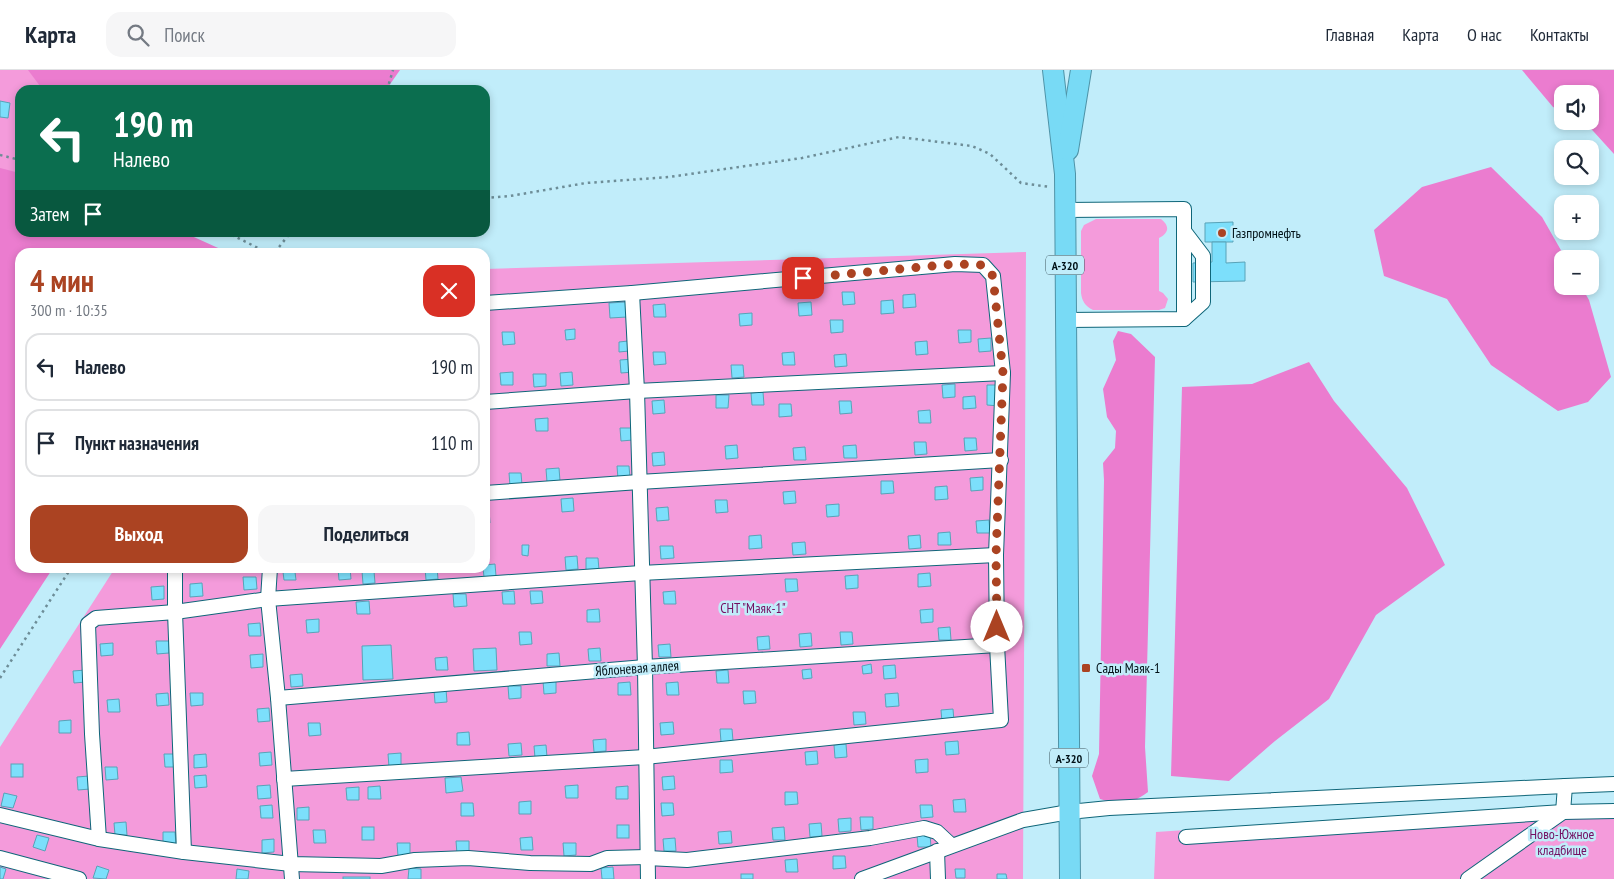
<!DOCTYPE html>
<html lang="ru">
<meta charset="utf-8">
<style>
:root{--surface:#fff;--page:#f6f6f7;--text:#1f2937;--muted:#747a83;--line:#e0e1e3;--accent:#ab4322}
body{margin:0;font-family:"PT Sans Narrow",sans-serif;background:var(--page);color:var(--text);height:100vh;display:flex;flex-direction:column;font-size:19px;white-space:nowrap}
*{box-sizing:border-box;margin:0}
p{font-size:16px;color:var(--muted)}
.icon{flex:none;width:28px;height:28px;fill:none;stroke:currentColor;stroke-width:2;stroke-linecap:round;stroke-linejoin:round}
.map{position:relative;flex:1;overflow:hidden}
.panel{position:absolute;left:15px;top:178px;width:475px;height:325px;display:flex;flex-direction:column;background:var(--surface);border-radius:15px;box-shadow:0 2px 8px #0003}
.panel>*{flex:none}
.banner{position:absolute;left:15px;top:15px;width:475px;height:152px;border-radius:15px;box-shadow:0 2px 8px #0003;background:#0b6e4f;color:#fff;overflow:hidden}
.controls{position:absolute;left:1554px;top:15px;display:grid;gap:10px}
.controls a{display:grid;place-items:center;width:45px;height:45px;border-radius:10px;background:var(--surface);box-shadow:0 2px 8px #0003;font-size:25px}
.pin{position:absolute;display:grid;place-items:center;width:42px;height:42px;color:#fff;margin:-21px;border-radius:10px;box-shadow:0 2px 8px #0006}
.me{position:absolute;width:55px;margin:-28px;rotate:0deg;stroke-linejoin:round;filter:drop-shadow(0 0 4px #0008)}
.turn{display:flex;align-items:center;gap:18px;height:105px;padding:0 15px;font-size:22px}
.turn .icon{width:65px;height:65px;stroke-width:2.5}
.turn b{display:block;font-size:35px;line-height:42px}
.then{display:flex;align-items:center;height:48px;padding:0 15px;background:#0003;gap:10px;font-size:19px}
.round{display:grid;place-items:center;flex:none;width:52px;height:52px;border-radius:15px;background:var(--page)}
.head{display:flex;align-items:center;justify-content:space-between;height:85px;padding:0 15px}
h1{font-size:30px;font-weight:700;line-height:38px;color:var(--accent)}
.action{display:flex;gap:10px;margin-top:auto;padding:10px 15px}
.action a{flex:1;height:58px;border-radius:15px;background:var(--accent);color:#fff;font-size:20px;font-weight:700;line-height:58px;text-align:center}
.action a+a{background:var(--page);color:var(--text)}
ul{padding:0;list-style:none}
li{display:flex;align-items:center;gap:15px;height:68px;margin:0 10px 8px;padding:0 5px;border:2px solid var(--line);border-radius:15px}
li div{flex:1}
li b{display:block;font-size:19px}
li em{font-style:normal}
header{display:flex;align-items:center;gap:30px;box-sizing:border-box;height:70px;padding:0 25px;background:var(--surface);border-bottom:1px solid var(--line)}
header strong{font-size:24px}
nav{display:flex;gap:28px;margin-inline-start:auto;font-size:18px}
.search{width:350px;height:45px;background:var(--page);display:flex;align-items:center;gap:12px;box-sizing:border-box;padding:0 18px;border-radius:15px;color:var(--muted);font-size:19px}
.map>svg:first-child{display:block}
.green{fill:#f49bdb}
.forest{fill:#eb7ccf}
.building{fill:#7cdffb;stroke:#58a3b8}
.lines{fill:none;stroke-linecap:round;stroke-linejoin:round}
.minor-casing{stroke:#0f6679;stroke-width:16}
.highway-casing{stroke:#4e93a7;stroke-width:22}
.path{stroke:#6d8d97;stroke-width:2.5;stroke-dasharray:2.5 4;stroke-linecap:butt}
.minor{stroke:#fff;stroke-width:14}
.highway{stroke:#78daf5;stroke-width:20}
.route{stroke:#ab4322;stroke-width:9;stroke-dasharray:0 16.2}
.poi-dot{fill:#ab4322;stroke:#c1edfa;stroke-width:2}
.labels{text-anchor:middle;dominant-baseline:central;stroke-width:5;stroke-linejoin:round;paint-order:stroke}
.shield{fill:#c1edfa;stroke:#3a525a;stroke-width:1}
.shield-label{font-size:12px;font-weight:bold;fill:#001016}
.poi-label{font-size:14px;fill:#001016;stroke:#c1edfa;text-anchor:start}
.park-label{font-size:14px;fill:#740e61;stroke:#c1edfa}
.street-label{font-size:14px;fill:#001016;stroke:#c1edfa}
</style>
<header>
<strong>Карта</strong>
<div class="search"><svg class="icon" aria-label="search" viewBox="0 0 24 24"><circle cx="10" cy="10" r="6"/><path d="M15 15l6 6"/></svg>Поиск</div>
<nav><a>Главная</a><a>Карта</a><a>О нас</a><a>Контакты</a></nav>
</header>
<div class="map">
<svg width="1614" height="809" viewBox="0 0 1614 809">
<rect width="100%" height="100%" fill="#c1edfa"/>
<g class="green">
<polygon points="0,0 48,0 59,20 20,20 20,103 0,99"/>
<path d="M1096 149H1161C1170 156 1169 163 1159 168V221L1163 223 1168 229 1165 238 1159 240H1093C1085 236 1082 231 1081 223V161L1084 155Z"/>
<polygon points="1026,182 1023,809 0,809 0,677 115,498 485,498 485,199"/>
<polygon points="1564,735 1614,736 1614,809 1154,809 1156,762"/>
</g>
<g class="forest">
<polygon points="28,0 400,0 386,20 43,20"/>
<polygon points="1522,0 1614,0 1614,84 1584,51 1590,51 1590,24 1562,24 1562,41 1553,37"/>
<polygon points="1491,97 1542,147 1566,189 1562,189 1562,216 1581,216 1589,230 1611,307 1588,332 1558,341 1491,295 1447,229 1384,206 1374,160 1422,117"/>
<polygon points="0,98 20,103 20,162 185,163 227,182 20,182 20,498 53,498 0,579"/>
<path d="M1118 261 1131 264 1155 287 1145 677 1148 722C1130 735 1121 736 1100 729L1092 706 1099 684 1104 410 1103 393 1115 378 1116 361 1107 347 1103 319 1116 290 1113 271Z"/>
<polygon points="1309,292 1334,331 1407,418 1445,495 1376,545 1329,629 1275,671 1229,711 1171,706 1182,317 1252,314"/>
</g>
<g class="building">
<polygon points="0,31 10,33 8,48 0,47"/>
<polygon points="1233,152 1233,172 1205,172 1205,153"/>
<polygon points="1212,172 1226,172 1226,193 1245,192 1245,211 1193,212 1193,193 1212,192"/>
<polygon points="842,222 854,222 855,234 843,235"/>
<polygon points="915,224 916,237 903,238 903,225"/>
<polygon points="893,230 894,243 881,244 881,231"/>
<polygon points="626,232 627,247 610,248 609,233"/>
<polygon points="811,232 812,245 799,246 798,233"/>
<polygon points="665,234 666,247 654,247 653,235"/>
<polygon points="752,243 752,255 740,256 739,244"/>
<polygon points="830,250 843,250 843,262 831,263"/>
<polygon points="575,259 575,269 566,270 565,260"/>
<polygon points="958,260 971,260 971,272 959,273"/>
<polygon points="502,262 514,262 515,274 503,275"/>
<polygon points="991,268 991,281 979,282 978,269"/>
<polygon points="628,271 629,281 619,282 619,272"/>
<polygon points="927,271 928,284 916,285 915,272"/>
<polygon points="653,282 665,282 666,294 654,295"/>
<polygon points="794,282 795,295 783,295 782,283"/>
<polygon points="846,284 847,296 835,297 834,285"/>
<polygon points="633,289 634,302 621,303 620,290"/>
<polygon points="731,295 743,295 744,307 732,308"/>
<polygon points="513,302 513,315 501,315 500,303"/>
<polygon points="572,302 573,315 561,316 560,303"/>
<polygon points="533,304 546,304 546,316 534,317"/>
<polygon points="955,314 955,327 943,328 942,315"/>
<polygon points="987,315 1000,315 999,336 987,335"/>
<polygon points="763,322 764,335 752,335 751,323"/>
<polygon points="716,325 729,325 728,338 716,338"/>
<polygon points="975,326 976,338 963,339 963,327"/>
<polygon points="664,330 665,343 653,344 652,331"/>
<polygon points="839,331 851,331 852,343 840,344"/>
<polygon points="779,334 791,334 792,346 779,347"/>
<polygon points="930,340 931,353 919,353 918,341"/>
<polygon points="548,348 548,361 536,361 535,349"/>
<polygon points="620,358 632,358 633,370 621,371"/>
<polygon points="964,368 976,368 977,380 965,381"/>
<polygon points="914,372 926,372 927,384 915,385"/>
<polygon points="737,375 738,388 726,389 725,376"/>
<polygon points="856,375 857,388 844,388 843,376"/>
<polygon points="805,377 806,390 794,390 793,378"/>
<polygon points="664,382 665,395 653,396 652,383"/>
<polygon points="617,396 629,396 630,408 618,409"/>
<polygon points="559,398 560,411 547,412 546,399"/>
<polygon points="509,403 521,403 522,415 510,416"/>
<polygon points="983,407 983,420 971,421 970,408"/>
<polygon points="881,411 893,411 894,423 881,424"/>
<polygon points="947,416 948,429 935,430 935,417"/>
<polygon points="795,421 796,433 784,434 783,422"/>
<polygon points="573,428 574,441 562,442 561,429"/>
<polygon points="715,430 727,430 728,442 716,443"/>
<polygon points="839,434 839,446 827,447 826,435"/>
<polygon points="668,437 669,450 657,451 656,438"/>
<polygon points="485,440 489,440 490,453 485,453"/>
<polygon points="989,450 990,463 977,463 976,451"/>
<polygon points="950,462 951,475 938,475 938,463"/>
<polygon points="761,465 762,478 749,479 749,466"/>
<polygon points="920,465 921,478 909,479 908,466"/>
<polygon points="805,472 806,484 793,485 792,473"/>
<polygon points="522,475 529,475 528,486 522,485"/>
<polygon points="660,476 673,476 674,488 661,489"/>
<polygon points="577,486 578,499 566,500 565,487"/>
<polygon points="586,488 598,488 599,500 586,501"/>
<polygon points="495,494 496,506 484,507 483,498 485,498 485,495"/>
<polygon points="338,498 350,498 351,509 339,510"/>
<polygon points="425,498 437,498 438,509 426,510"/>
<polygon points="362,501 374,501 375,513 363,514"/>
<polygon points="283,502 295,502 296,510 284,510"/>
<polygon points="930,503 931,516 918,517 918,504"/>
<polygon points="858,505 858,518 846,519 845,506"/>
<polygon points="243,507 256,507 257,519 244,520"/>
<polygon points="785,509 797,509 798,521 786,522"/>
<polygon points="202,513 203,526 190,527 190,514"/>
<polygon points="164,516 164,529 152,530 151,517"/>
<polygon points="514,521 515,534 503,534 502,522"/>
<polygon points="530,521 542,521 543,533 531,534"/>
<polygon points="675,521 676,534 664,534 663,522"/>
<polygon points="453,524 466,524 467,536 454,537"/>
<polygon points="369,531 370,544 357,544 356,532"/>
<polygon points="599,539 600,552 587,552 587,540"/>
<polygon points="933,539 933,552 921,553 920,540"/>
<polygon points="319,549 319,562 307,563 306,550"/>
<polygon points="260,553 261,566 249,566 248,554"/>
<polygon points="993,556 994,569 982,570 981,557"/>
<polygon points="950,557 951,570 939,570 938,558"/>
<polygon points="519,562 531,562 532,574 520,575"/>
<polygon points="840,562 852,562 853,574 841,575"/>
<polygon points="811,563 812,576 800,577 799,564"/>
<polygon points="769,566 770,579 758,580 757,567"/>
<polygon points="156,571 169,571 169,583 157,584"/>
<polygon points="113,573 113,585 101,586 100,574"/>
<polygon points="670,574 671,587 659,587 658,575"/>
<polygon points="391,575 393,609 363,610 362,576"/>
<polygon points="496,578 497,600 474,601 473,579"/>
<polygon points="600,578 601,591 589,591 588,579"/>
<polygon points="559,583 560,596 547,596 547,584"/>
<polygon points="263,584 263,597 251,598 250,585"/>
<polygon points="447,587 448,600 436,600 435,588"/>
<polygon points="871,594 872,603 863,604 862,596"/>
<polygon points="895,595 896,608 884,609 883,596"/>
<polygon points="811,599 812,608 803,609 802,600"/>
<polygon points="86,600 86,612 74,613 73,601"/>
<polygon points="728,600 729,613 717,613 716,601"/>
<polygon points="302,604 303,616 291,617 290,605"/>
<polygon points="543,611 556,611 556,623 544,624"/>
<polygon points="630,612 631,625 618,625 618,613"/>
<polygon points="678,612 679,625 667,625 666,613"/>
<polygon points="508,616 521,616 521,628 509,629"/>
<polygon points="446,619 447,632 435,633 434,620"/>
<polygon points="743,621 755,621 756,633 744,634"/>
<polygon points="168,623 169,635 157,636 156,624"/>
<polygon points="190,623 203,623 203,635 191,636"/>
<polygon points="898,623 899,636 886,637 885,624"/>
<polygon points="119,629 120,642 108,642 107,630"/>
<polygon points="269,638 270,651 258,652 257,639"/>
<polygon points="953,639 954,651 942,652 941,640"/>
<polygon points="853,642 865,642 866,654 854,655"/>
<polygon points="71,650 71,663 59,663 59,651"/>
<polygon points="673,652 674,664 661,665 660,653"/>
<polygon points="308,653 320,653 321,665 309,666"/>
<polygon points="720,659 732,659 733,671 721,672"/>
<polygon points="469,662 470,675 457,675 457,663"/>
<polygon points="606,669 606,681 594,682 593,670"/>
<polygon points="958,671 959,684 946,685 945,672"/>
<polygon points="521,673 522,685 509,686 508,674"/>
<polygon points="846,674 847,687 835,688 834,675"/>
<polygon points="546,675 547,687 535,688 534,676"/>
<polygon points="817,681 818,694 806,695 805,682"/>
<polygon points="271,682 272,695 260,696 259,683"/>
<polygon points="401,683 401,696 389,697 388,684"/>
<polygon points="164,684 177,684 177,697 165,697"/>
<polygon points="206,684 207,697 194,698 194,685"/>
<polygon points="928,689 928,702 916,703 915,690"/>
<polygon points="720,690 732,690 733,702 720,703"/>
<rect x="11" y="694" width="12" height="13"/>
<polygon points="105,697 117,697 118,709 106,710"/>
<polygon points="206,705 207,717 195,718 194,706"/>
<polygon points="89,706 90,719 78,720 77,707"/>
<polygon points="674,706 675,719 663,720 662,707"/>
<polygon points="461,707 463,721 446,723 445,708"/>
<polygon points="270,715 271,728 258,729 257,716"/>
<polygon points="578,715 578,728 566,728 565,716"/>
<polygon points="380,716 381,729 368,729 368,717"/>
<polygon points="628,716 628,729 616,729 616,717"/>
<polygon points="359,717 359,730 347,730 346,718"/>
<polygon points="785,722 797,722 798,734 785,735"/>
<polygon points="4,723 17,726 13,738 1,736"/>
<polygon points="965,729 966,742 954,742 953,730"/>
<polygon points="531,731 531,744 519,744 519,732"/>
<polygon points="461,733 473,733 474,746 461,746"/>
<polygon points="661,733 673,733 674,745 662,746"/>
<polygon points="272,735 273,748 261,748 260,736"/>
<polygon points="920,735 932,735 933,747 921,748"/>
<polygon points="309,737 309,750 297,750 297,738"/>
<polygon points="860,747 873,747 873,759 861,760"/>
<polygon points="851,748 851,761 839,762 838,749"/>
<polygon points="126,752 127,765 115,765 114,753"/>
<polygon points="821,753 822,766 810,767 809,754"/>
<rect x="617" y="755" width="12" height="13"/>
<rect x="362" y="757" width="12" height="13"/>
<polygon points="784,757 785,770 773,770 772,758"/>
<polygon points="313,760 325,760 326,773 314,773"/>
<polygon points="731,761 732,773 719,774 718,762"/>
<polygon points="163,762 175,762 176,774 163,775"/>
<polygon points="930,764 931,777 918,777 917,765"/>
<polygon points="37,765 49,768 45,781 33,777"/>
<polygon points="532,767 533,780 521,780 520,768"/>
<polygon points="675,768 676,781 664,781 663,769"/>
<polygon points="274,769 274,782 262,783 262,770"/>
<polygon points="456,771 469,771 469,784 457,784"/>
<polygon points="397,773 410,773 410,786 398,786"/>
<polygon points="563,773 576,773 576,785 564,786"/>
<polygon points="833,786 845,786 846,798 833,799"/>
<polygon points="797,789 798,802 786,802 785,790"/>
<polygon points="97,796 109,800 106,809 93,808"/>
<polygon points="0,797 6,799 3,809 0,809"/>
<polygon points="613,797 614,809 602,809 601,798"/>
<polygon points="409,798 421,799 421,809 408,809"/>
<polygon points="237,799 249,801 248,809 236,809"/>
<polygon points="955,799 965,799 965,808 956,808"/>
<rect x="741" y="804" width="12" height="5"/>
<polygon points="997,804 1006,804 1007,809 997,809"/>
<rect x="343" y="807" width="27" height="2"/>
</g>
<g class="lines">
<defs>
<g id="minor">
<polyline points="1065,140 1184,139 1184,249"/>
<polyline points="632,223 637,321 645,597 648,809"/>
<polyline points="1066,250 1184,249 1203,232 1203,186 1184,161"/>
<polyline points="485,332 637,321 1003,303"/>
<polyline points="485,423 639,412 1001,390"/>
<polyline points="175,498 175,542 184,782"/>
<polyline points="270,498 268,529 278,628 292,809"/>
<polyline points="278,628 645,597 997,575"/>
<polyline points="284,709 645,687 1001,650 997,575 996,485 1003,303 993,206 983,195 955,194 632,223 485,233"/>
<polyline points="0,745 99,769 184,782 291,794 381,796 415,790 468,788 530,793 591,794 607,788 647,787"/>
<polyline points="1186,767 1563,742 1614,741"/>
<polyline points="99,769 92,664 88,554 96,548 175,542 268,529 641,503 996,485"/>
<polyline points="937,781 938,809"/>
<polyline points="0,788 79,809"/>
<polyline points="647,788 687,790 870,768 924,758 937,762 951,775"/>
<polyline points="862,809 1023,750 1069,742 1109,738 1565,716 1614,714"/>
<polyline points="1468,809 1563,742 1565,716"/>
</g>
<g id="highway">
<polyline points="1053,0 1065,104 1070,809"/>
<polyline points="1068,80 1081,0"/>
</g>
</defs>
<use href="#minor" class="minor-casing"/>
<use href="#highway" class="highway-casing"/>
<g class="path">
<polyline points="387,20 393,0"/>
<polyline points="0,85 20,90"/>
<polyline points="485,128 510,126 586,113 669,107 802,88 899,67 972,76 990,84 1021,113 1050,117"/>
<polyline points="226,162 266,182"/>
<polyline points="275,182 291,162"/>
<polyline points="0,608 71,498"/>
</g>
<use href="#minor" class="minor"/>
<use href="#highway" class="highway"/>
</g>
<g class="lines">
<polyline class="route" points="803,208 955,194 983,195 993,206 1003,303 996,486 997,557"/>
</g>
<g class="poi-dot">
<circle cx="1222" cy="163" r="5"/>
<rect x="1081" y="593" width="10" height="10" rx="2.5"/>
</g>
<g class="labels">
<g class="shield">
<rect x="1046" y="185.5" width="38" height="19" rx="4"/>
<rect x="1050" y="678.5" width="38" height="19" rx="4"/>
</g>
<g class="shield-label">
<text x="1065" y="195">А-320</text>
<text x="1069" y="688">А-320</text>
</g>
<g class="poi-label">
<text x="1232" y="163">Газпромнефть</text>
<text x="1096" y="598">Сады Маяк-1</text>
</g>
<g class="park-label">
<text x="753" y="538">СНТ "Маяк-1"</text>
<text x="1562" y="764">Ново-Южное<tspan x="1562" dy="16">кладбище</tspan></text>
</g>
<g class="street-label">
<text transform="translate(637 598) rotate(-4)">Яблоневая аллея</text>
</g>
</g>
</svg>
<div class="controls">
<a><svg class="icon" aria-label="sound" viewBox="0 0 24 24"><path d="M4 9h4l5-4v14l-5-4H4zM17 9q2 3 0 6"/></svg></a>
<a><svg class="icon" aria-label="search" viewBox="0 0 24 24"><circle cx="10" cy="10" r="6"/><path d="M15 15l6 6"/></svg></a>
<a>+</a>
<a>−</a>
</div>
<div class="pin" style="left:803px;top:208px;background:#d93025"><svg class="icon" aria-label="arrive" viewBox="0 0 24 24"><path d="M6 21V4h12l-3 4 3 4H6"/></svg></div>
<svg class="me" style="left:997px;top:557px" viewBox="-20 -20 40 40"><circle r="19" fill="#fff"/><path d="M0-13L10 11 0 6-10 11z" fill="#ab4322"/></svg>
<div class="banner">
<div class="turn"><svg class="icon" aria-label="left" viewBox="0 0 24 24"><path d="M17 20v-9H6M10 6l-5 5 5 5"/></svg><div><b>190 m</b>Налево</div></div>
<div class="then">Затем<svg class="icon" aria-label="arrive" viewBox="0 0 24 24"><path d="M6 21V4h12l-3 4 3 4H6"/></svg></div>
</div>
<section class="panel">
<div class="head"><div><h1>4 мин</h1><p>300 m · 10:35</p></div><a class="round" style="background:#d93025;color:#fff"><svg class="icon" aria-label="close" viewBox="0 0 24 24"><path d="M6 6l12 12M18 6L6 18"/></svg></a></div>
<ul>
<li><svg class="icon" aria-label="left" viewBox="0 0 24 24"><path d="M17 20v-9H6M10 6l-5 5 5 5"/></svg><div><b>Налево</b></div><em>190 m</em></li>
<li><svg class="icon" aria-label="arrive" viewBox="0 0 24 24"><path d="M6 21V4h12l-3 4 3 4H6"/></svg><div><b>Пункт назначения</b></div><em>110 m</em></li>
</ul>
<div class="action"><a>Выход</a><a>Поделиться</a></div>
</section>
</div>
